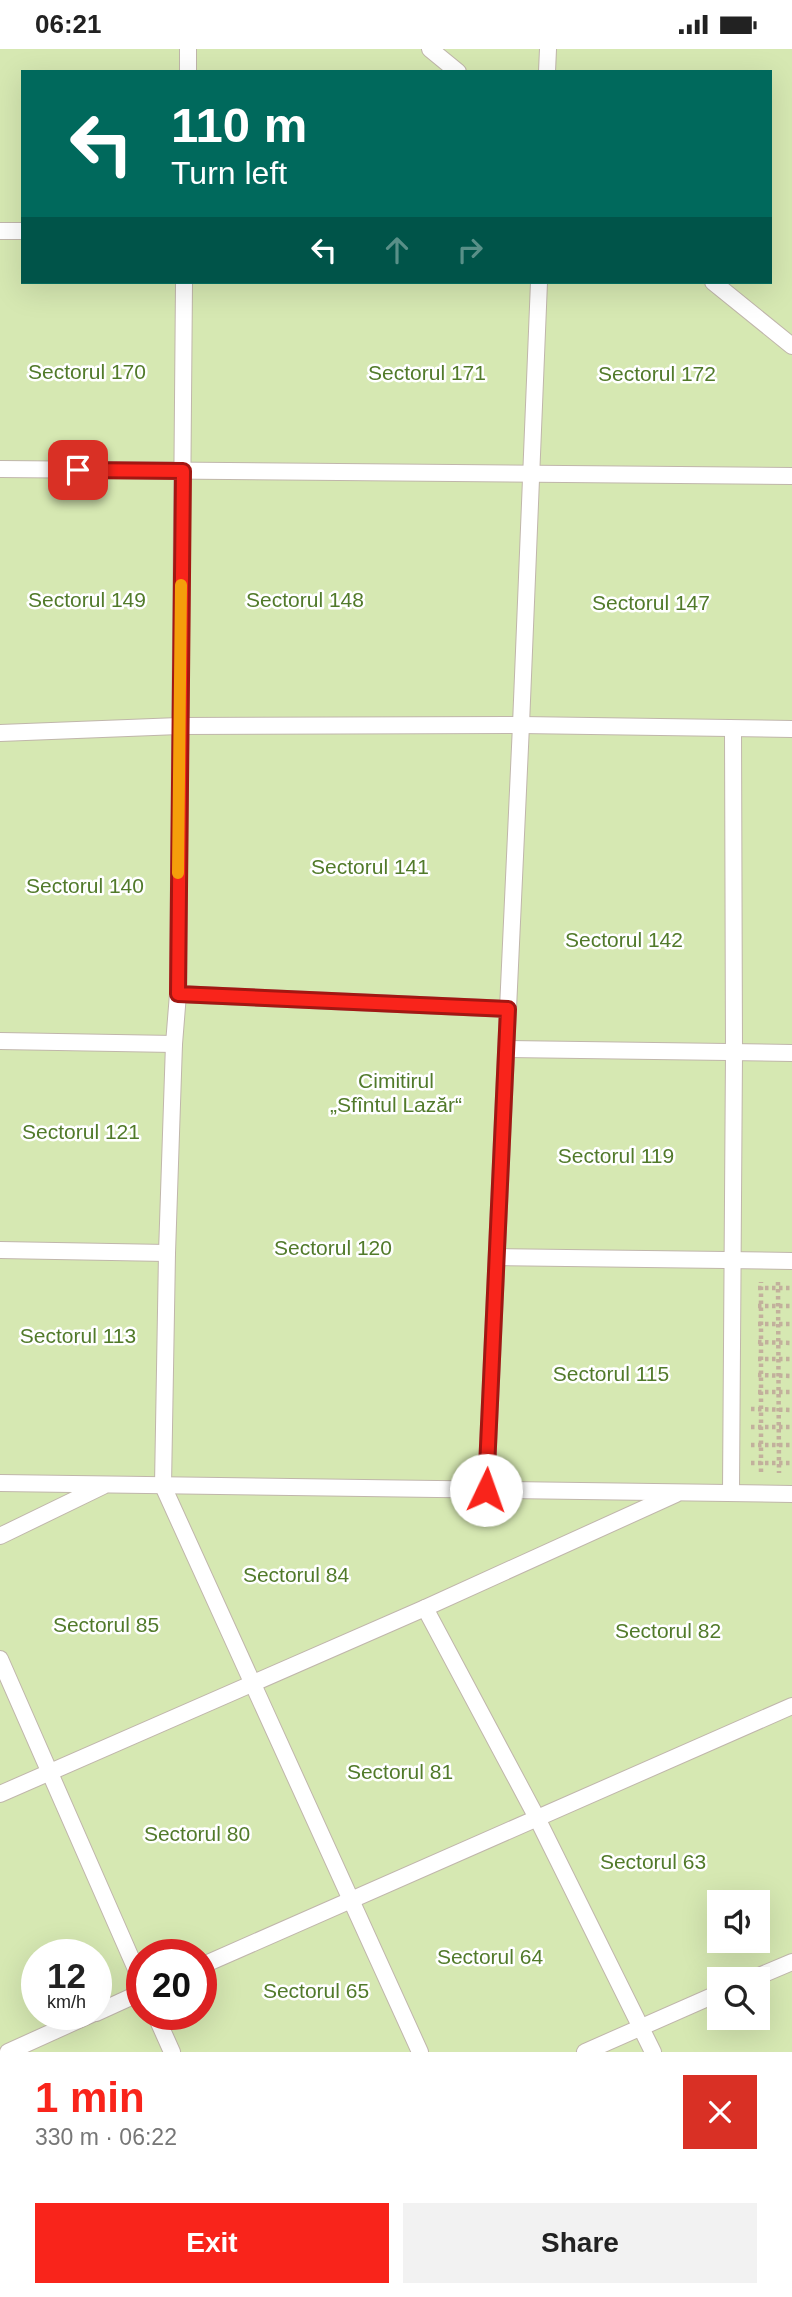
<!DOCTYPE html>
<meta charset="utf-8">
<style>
:root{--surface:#fff;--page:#f2f2f2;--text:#222;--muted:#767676;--accent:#f9241b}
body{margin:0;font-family:Helvetica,sans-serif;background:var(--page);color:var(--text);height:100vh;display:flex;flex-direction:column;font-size:26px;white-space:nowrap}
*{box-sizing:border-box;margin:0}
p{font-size:23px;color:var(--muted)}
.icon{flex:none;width:38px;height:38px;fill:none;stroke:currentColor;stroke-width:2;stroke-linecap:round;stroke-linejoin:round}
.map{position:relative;height:2003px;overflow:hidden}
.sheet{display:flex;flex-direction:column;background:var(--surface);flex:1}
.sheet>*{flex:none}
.guide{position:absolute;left:21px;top:21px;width:751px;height:214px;border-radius:0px;box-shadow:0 7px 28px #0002;background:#00695c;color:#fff;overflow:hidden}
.tools{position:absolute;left:707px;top:1841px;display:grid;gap:14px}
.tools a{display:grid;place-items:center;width:63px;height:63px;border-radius:0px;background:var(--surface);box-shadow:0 7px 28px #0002;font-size:35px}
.speed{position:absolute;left:21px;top:1890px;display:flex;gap:14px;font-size:35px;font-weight:700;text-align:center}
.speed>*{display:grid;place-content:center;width:91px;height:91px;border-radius:50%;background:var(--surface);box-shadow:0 7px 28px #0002;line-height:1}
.speed small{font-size:18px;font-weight:400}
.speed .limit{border:10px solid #d22;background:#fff;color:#111}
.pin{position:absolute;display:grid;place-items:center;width:60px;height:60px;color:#fff;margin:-30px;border-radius:14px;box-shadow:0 4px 10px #0006}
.me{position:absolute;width:77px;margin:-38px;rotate:3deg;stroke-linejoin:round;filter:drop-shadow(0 0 5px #0008)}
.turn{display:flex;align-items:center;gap:24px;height:147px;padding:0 35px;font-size:32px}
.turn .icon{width:91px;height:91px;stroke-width:2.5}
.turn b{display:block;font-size:49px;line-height:60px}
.lanes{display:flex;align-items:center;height:66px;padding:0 35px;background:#0003;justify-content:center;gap:35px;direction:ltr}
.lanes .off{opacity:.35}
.round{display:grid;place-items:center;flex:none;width:74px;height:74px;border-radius:0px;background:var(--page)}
.head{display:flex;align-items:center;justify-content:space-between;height:119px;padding:0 35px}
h1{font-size:42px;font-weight:600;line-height:52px;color:var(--accent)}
.primary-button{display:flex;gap:14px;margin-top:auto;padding:14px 35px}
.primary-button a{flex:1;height:80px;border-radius:0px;background:var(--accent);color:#fff;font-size:28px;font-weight:600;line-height:80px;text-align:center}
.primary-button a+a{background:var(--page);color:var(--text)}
.status{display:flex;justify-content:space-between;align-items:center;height:49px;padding:0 35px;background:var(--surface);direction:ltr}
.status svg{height:19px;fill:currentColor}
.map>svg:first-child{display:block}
.green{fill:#d6e8b2;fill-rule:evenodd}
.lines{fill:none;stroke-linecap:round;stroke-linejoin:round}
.service-casing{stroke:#c0b6ab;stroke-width:18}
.path{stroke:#c2b09c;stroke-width:4.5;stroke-dasharray:3.5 3.5;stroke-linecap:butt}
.service{stroke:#fff;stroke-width:16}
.route-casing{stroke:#a21712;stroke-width:18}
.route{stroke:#f9241b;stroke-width:12}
.slow{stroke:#f59e0b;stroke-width:12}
.labels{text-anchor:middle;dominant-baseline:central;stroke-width:5;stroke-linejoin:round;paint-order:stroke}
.park-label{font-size:21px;fill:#517a2a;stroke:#fff}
</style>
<div class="status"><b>06:21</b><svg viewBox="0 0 49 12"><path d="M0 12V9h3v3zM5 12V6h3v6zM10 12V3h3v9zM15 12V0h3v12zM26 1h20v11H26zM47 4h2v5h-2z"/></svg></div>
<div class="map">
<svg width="792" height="2003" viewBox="0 0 792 2003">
<rect width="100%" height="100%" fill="#f4efe9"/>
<path class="green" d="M0 0H792V2003H0ZM23 23H770V233H23ZM719 1853H758V1892H719ZM37 1906H96V1965H37ZM142 1906H201V1965H142ZM719 1930H758V1969H719Z"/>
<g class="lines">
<defs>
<g id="service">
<polyline points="430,0 458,23"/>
<polyline points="188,23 188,0"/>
<polyline points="547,23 548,0"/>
<polyline points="0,182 23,182"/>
<polyline points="184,233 178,945 174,995 167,1204 163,1437 420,2003"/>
<polyline points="713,233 792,297"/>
<polyline points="0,420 792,427"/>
<polyline points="0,684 179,677 521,676 792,680"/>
<polyline points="178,945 508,960"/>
<polyline points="0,992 174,995"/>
<polyline points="506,1000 792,1004"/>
<polyline points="0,1201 167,1204"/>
<polyline points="497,1208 792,1212"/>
<polyline points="0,1434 792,1445"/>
<polyline points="486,1441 521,676 539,233"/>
<polyline points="731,1444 734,1004 733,680"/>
<polyline points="0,1487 103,1437"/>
<polyline points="425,1559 537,1769 653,2003"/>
<polyline points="0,1610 142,1934"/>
<polyline points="0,1745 425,1559 676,1445"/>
<polyline points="201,1917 792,1657"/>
<polyline points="752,1930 792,1913"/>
<polyline points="96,1964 142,1943"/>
<polyline points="155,1965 172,2003"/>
<polyline points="8,2003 92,1965"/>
<polyline points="585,2003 719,1944"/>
</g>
</defs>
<use href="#service" class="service-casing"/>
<g class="path">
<polyline points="778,1233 779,1424"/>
<polyline points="758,1239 792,1239"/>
<polyline points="758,1257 792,1257"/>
<polyline points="758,1275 792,1275"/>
<polyline points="758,1293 792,1294"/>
<polyline points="758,1310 792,1310"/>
<polyline points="758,1326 792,1327"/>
<polyline points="758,1343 792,1343"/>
<polyline points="751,1360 792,1361"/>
<polyline points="751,1378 792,1378"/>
<polyline points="751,1396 792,1396"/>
<polyline points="751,1414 792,1414"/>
<polyline points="761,1423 761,1233"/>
</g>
<use href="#service" class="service"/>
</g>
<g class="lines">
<defs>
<polyline id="route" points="78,421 183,422 178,945 508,960 486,1441"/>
</defs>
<use href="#route" class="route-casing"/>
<use href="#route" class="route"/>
<polyline class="slow" points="178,824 181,536"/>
</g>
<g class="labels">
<g class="park-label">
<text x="87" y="322">Sectorul 170</text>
<text x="427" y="323">Sectorul 171</text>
<text x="657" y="324">Sectorul 172</text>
<text x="87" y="550">Sectorul 149</text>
<text x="305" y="550">Sectorul 148</text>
<text x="651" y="553">Sectorul 147</text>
<text x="370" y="817">Sectorul 141</text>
<text x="85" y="836">Sectorul 140</text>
<text x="624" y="890">Sectorul 142</text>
<text x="396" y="1031">Cimitirul<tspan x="396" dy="24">„Sfîntul Lazăr“</tspan></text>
<text x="81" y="1082">Sectorul 121</text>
<text x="616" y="1106">Sectorul 119</text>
<text x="333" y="1198">Sectorul 120</text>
<text x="78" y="1286">Sectorul 113</text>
<text x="611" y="1324">Sectorul 115</text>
<text x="296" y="1525">Sectorul 84</text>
<text x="106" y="1575">Sectorul 85</text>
<text x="668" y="1581">Sectorul 82</text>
<text x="400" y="1722">Sectorul 81</text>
<text x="197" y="1784">Sectorul 80</text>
<text x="653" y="1812">Sectorul 63</text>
<text x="490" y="1907">Sectorul 64</text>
<text x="316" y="1941">Sectorul 65</text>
</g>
</g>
</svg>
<div class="tools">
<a><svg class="icon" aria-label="sound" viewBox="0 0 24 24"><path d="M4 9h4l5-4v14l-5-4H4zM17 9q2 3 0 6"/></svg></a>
<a><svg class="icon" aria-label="search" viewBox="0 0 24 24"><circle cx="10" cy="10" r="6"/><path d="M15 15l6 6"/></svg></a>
</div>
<div class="speed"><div>12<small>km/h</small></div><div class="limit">20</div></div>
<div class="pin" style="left:78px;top:421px;background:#d93025"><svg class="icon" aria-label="arrive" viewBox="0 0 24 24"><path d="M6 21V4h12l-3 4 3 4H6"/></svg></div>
<svg class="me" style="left:486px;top:1441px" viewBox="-20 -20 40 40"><circle r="19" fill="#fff"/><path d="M0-13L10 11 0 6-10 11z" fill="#f9241b"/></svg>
<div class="guide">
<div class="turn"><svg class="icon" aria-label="left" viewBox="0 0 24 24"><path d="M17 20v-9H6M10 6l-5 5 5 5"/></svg><div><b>110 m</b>Turn left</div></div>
<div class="lanes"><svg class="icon" aria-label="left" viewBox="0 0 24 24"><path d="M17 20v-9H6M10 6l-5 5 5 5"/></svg><svg class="icon off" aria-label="ahead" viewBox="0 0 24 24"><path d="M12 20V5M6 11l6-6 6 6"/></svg><svg class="icon off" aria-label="right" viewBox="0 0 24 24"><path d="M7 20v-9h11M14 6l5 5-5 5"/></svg></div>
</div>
</div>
<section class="sheet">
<div class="head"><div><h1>1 min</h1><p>330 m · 06:22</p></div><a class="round" style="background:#d93025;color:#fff"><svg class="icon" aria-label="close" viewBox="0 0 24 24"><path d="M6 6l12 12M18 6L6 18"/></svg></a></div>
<div class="primary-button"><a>Exit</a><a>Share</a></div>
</section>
